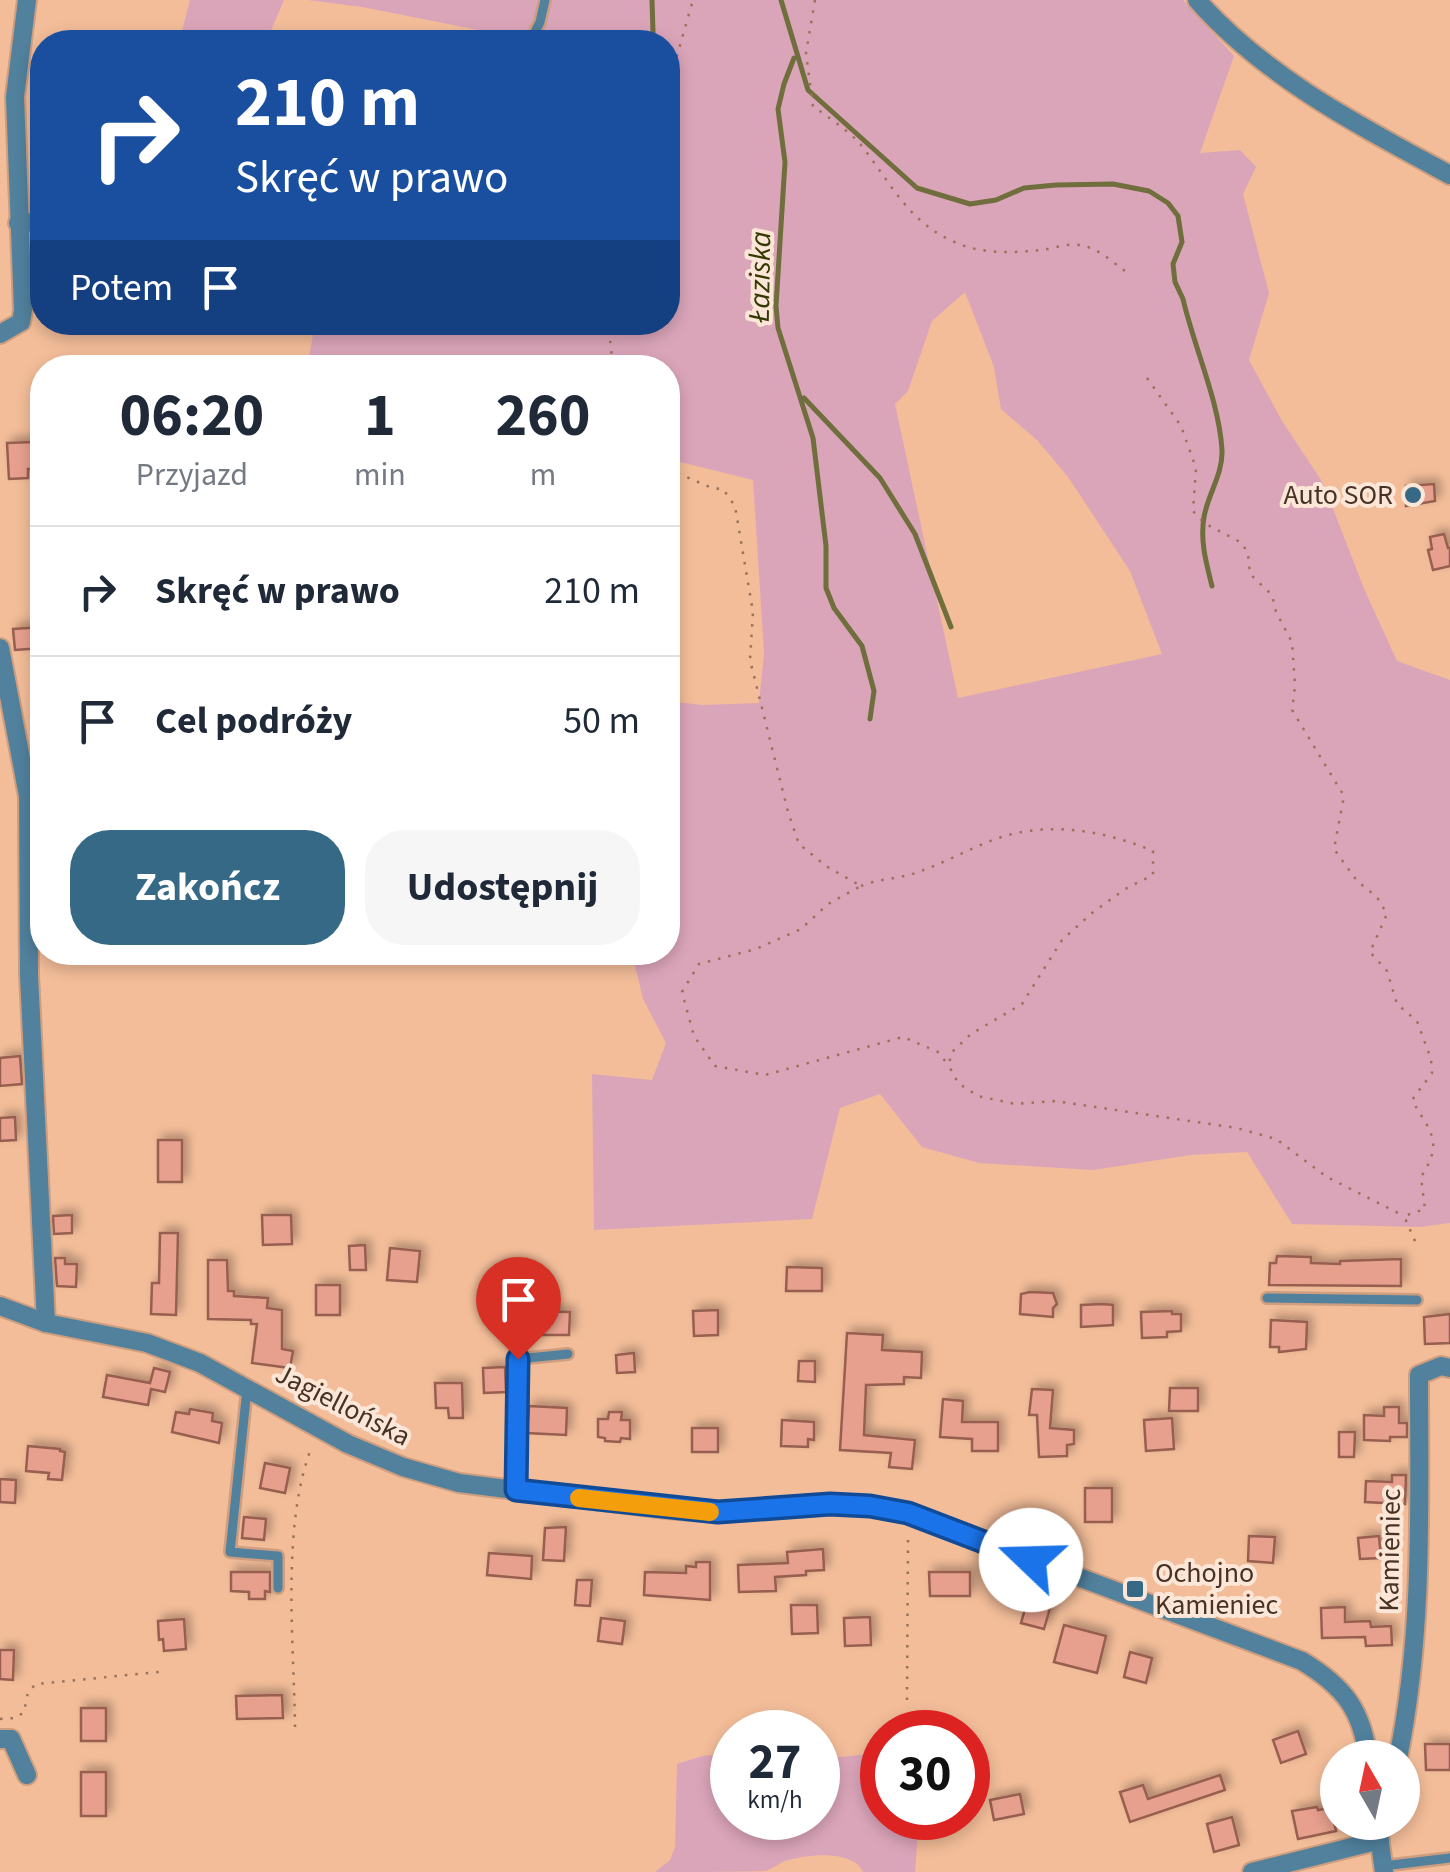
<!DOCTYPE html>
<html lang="pl">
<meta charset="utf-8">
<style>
:root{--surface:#fff;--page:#f6f6f7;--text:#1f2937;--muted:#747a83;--line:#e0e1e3;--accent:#366986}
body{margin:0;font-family:"Source Sans 3",sans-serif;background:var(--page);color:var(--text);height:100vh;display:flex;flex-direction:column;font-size:38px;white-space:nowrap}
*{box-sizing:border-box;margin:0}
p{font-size:32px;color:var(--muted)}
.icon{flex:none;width:55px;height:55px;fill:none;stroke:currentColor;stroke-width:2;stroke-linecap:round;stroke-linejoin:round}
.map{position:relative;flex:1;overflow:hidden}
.side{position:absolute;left:30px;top:355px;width:650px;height:610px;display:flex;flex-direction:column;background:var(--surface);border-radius:40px;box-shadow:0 5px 15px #0003}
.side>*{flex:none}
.top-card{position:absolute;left:30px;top:30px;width:650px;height:305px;border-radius:40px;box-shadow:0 5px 15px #0003;background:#1a4fa0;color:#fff;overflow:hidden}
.needle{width:65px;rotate:351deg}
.buttons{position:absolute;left:1320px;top:1740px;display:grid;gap:20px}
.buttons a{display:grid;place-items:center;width:100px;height:100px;border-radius:50%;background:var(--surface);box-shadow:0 5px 15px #0003;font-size:50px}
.speed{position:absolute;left:710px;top:1710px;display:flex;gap:20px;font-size:50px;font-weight:700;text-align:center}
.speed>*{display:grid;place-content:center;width:130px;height:130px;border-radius:50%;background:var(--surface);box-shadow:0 5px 15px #0003;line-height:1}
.speed small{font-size:25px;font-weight:400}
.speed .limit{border:15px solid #d22;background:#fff;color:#111}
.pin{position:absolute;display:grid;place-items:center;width:85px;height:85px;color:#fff;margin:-102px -42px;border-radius:50% 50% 50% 0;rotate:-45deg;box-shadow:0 0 10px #0007}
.pin .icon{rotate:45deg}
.me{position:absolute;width:110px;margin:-55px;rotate:291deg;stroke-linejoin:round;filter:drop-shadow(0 0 8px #0008)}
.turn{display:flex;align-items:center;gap:35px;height:210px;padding:0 40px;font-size:45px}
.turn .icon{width:130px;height:130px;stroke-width:2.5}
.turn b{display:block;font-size:70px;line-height:85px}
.then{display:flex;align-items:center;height:95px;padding:0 40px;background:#0003;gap:20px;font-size:38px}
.eta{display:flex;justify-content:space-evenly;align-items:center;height:170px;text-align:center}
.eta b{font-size:60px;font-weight:700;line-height:70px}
.button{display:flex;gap:20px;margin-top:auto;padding:20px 40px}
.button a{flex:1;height:115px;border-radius:40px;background:var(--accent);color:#fff;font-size:40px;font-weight:700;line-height:115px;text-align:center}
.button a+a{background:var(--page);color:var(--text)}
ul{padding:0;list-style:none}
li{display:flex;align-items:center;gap:30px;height:130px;padding:0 40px;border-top:2px solid var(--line)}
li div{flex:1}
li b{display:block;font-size:38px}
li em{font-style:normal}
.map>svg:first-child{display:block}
.green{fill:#dba5b9;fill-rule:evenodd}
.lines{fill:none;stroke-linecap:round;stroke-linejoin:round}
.stream{stroke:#6f6e3c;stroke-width:5}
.building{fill:#e7a08d;stroke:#975e4f;stroke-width:2.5;filter:url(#shadow)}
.service-casing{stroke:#cd9e7f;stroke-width:14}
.minor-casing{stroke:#cd9e7f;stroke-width:22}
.path{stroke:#98735b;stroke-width:2.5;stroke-dasharray:2.5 8;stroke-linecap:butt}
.service{stroke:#51819d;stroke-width:9}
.minor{stroke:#51819d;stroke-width:18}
.route-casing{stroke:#114b97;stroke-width:25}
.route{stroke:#1a73e8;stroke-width:18}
.slow{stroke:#f59e0b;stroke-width:18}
.poi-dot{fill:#366986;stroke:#fce6d7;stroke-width:4}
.labels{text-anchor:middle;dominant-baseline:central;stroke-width:8;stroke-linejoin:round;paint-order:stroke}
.poi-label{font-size:28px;fill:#483224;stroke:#fce6d7;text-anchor:end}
.street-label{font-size:28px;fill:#483224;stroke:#fce6d7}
.water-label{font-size:30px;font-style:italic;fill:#343903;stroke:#fce6d7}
</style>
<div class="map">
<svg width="1450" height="1872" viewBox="0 0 1450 1872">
<defs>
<filter id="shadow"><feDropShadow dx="5" dy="-5" stdDeviation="5" flood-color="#0004"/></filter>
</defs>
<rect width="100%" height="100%" fill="#f3bd99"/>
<g class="green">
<polygon points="190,0 284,0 266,42 179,42"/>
<path d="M308 0H1183L1234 56 1200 153 1240 150 1256 167 1243 194 1269 293 1249 360 1282 421 1323 483 1365 591 1397 661 1450 680V1223L1420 1227 1292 1224 1247 1152 1191 1155 1093 1170 979 1163 922 1147 880 1094 840 1108 812 1219 594 1230 592 1074 652 1080 666 1043 643 999 632 953 668 952V701L702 705 759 703 764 653 753 480 668 459V368H307L315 323 668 322V42H539L362 7ZM965 292 994 367 1001 409 1037 440 1068 477 1130 571 1162 654 958 698 895 404 908 391 932 321Z"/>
<path d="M732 1753V1818H818V1759L882 1753V1818H919L915 1872H863C853 1849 806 1854 785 1861 778 1864 771 1870 764 1871 742 1872 681 1872 655 1872L670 1860 675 1847 677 1764 702 1756Z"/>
</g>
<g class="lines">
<g class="stream">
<path d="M781 0 808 90 917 188 970 204 996 200 1024 188 1056 185 1113 184 1149 191 1168 203 1178 216 1182 242 1173 264 1175 282 1183 299C1194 347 1219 401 1222 450 1223 474 1208 494 1204 517 1200 541 1206 562 1212 586"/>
<polyline points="649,42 653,32 652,0"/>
<polyline points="794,58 784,84 778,109 785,162 776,306 778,328 813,438 826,546 826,588 834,608 862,646 874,691 870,719"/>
<polyline points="804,398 880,478 915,534 951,627"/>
</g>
</g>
<g class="building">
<polygon points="34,442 37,469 28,469 28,478 9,479 7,443"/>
<polygon points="1434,484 1435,501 1406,506 1406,486"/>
<polygon points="1444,534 1448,548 1450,548 1450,566 1433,570 1428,550 1432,549 1430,537"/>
<polygon points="42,627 42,648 15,650 13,629"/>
<polygon points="20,1056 22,1084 0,1086 0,1058"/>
<polygon points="15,1117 16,1140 0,1141 0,1118"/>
<rect x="158" y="1140" width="24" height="42"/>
<polygon points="72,1215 72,1233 54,1234 53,1216"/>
<polygon points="262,1215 291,1215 292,1244 263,1245"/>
<polygon points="160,1233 178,1233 176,1315 151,1314 152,1283 159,1283"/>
<polygon points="365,1245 366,1270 350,1270 349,1246"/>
<polygon points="390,1248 420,1251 417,1282 387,1280"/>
<polygon points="1277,1256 1311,1257 1311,1263 1340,1264 1340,1261 1401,1259 1401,1286 1269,1285 1270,1263 1276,1263"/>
<polygon points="55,1258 65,1258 65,1264 77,1264 76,1287 57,1286"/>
<polygon points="208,1260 227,1260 228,1291 234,1291 234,1296 268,1298 267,1308 282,1310 282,1349 293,1351 290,1368 252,1363 257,1324 251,1324 251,1320 208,1319"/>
<polygon points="787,1267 822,1268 822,1291 786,1291"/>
<rect x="316" y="1285" width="24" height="30"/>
<polygon points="1030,1292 1053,1293 1057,1304 1053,1308 1053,1317 1020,1314 1021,1294"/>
<polygon points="1103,1304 1113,1305 1113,1325 1081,1327 1081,1305"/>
<polygon points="718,1310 718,1335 694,1336 693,1311"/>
<polygon points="530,1311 570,1312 569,1335 530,1335"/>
<polygon points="1172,1311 1172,1314 1181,1314 1181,1331 1167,1332 1167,1337 1142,1338 1141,1312"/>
<polygon points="1450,1314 1450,1343 1425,1344 1424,1317"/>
<polygon points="1271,1320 1307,1322 1306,1349 1279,1352 1279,1347 1270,1347"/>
<polygon points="847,1333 883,1335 882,1350 922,1352 921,1378 904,1377 904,1384 866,1385 864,1435 915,1440 912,1469 889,1467 891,1453 840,1450"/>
<polygon points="634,1353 635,1372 617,1373 616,1355"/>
<polygon points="799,1361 815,1361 815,1382 798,1381"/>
<polygon points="505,1367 506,1392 484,1393 483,1368"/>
<polygon points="154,1368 170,1372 165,1392 151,1389 148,1405 103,1397 107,1375 150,1383"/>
<polygon points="435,1383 462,1383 463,1418 449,1418 448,1408 436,1408"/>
<polygon points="1170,1388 1198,1388 1198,1411 1169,1411"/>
<polygon points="1032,1389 1053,1390 1050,1428 1074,1430 1074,1444 1067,1445 1067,1456 1039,1457 1037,1415 1029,1415"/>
<polygon points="943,1399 963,1401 962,1422 998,1422 998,1451 972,1451 972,1439 940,1437"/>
<polygon points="529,1406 567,1408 566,1435 527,1433"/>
<polygon points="1384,1407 1399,1407 1399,1423 1407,1423 1407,1437 1390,1437 1390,1441 1364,1440 1364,1415 1384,1416"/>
<polygon points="190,1409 213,1413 212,1421 222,1423 219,1443 172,1432 176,1412 189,1414"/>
<polygon points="609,1412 622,1412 621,1420 630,1420 630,1439 621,1438 620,1442 605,1441 605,1438 598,1437 598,1419 608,1419"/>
<polygon points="1172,1418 1174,1449 1146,1451 1144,1420"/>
<polygon points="782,1420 814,1422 814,1440 808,1439 808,1447 781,1446"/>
<rect x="692" y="1428" width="26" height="24"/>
<polygon points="1339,1432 1355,1432 1354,1457 1339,1457"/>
<polygon points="28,1446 60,1449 60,1451 65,1452 62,1480 48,1479 49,1473 26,1471"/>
<polygon points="265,1463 290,1468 285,1493 260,1488"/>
<polygon points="1392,1475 1406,1475 1405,1504 1365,1502 1366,1481 1392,1482"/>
<polygon points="0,1479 16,1480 15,1503 0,1502"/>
<rect x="1085" y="1488" width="27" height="34"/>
<polygon points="244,1517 266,1519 264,1540 242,1538"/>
<polygon points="566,1527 564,1561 543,1560 545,1528"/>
<polygon points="1249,1536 1275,1537 1273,1563 1248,1561"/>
<polygon points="1379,1536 1381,1558 1360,1559 1358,1538"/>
<polygon points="823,1549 824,1570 806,1571 806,1575 775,1577 776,1591 739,1592 738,1565 788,1563 787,1552"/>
<polygon points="489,1553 532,1556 531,1579 487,1575"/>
<polygon points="696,1562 710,1562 710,1600 644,1595 645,1572 686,1573 686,1566 696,1567"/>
<polygon points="231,1572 270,1572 270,1592 265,1591 265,1599 249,1599 249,1592 231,1591"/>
<polygon points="929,1572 970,1572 970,1596 930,1596"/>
<polygon points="577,1580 592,1580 590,1606 575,1605"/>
<polygon points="1027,1602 1050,1608 1044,1629 1021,1623"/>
<polygon points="791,1605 817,1605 818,1633 792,1634"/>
<polygon points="1345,1607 1345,1622 1370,1621 1371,1627 1391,1626 1392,1645 1366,1646 1365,1637 1322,1638 1321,1608"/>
<polygon points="870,1617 871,1645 845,1646 844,1618"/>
<polygon points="601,1618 625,1621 622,1644 598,1641"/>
<polygon points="184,1619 186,1649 164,1651 163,1639 159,1640 158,1621"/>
<polygon points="1064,1625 1106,1636 1097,1673 1054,1662"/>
<polygon points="0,1650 14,1650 13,1680 0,1679"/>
<polygon points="1130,1652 1152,1658 1146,1683 1124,1677"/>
<polygon points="282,1695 283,1718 237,1719 236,1696"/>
<rect x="81" y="1708" width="25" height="33"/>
<polygon points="1298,1731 1306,1754 1281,1763 1273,1740"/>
<polygon points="1425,1744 1450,1744 1450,1770 1426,1770"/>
<rect x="81" y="1772" width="25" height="44"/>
<polygon points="1220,1775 1225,1790 1130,1822 1120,1792 1143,1785 1148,1799"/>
<polygon points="1020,1794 1024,1814 994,1820 990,1800"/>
<polygon points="1317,1807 1318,1810 1331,1808 1336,1831 1298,1839 1292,1811"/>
<polygon points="1232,1817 1239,1845 1214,1852 1207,1824"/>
</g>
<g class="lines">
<defs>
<g id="service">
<polyline points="530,42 540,22 545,0"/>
<polyline points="1267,1298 1417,1300"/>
<polyline points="247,1389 230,1552 278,1556 278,1588"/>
<polyline points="516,1490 518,1359 568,1354"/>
<polyline points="1383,1866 1450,1858"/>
</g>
<g id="minor">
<path d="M1197 0C1266 78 1360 126 1450 175"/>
<polyline points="18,223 42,222"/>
<polyline points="0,334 21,322 23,310 15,97 27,0"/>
<polyline points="0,648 28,796 29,975 46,1323"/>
<path d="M0 1306 46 1323 147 1343 200 1363 348 1444 403 1467 459 1483 667 1509 718 1513 830 1505H871L908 1513 1302 1661C1343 1686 1362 1709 1368 1758"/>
<polyline points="0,1739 11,1739 27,1775"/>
<path d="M1398 1758C1424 1632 1419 1502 1419 1375L1441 1366 1450 1368"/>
<polyline points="1377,1822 1384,1872"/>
<polyline points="1252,1872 1380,1840"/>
</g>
</defs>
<use href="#service" class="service-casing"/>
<use href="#minor" class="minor-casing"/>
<g class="path">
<path d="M815 0 806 53 813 106C829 118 848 130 861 145 891 183 909 224 957 243 982 254 1013 253 1040 250 1052 249 1067 243 1079 245 1097 247 1111 261 1125 271"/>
<polyline points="668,87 693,0"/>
<polyline points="601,322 610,339 613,368"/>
<path d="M1147 378 1181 426 1196 468 1193 511 1204 523 1242 543 1248 554 1250 574 1272 595 1276 612 1292 642 1295 686 1292 710 1344 796 1334 849 1357 881 1377 897 1387 914 1370 952 1387 971 1397 1004 1417 1021 1431 1059 1432 1073 1412 1100C1429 1131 1445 1140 1421 1177L1425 1209 1404 1216 1418 1248"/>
<polyline points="668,469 712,488 723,489 735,506 753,612 750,660 788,812 799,844 826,866 861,886 828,904 801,929 756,949 699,964 682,992 694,1036 715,1066 765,1075 903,1037 938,1052 949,1066"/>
<path d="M861 886C880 878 902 879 921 871 946 862 969 849 993 840 1045 820 1103 830 1153 851V875L1125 889 1092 913 1062 940 1022 1004 971 1034 951 1053 949 1066 958 1083 978 1096 1015 1104 1055 1101 1237 1128 1276 1139 1327 1177 1404 1216"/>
<polyline points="907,1700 908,1534"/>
<polyline points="0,1719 16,1718 24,1712 28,1692 36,1684 159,1672"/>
<path d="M295 1727C294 1642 281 1525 312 1446"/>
</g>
<use href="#service" class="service"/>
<use href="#minor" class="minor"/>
</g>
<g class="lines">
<defs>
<polyline id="route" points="518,1359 516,1490 718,1512 830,1504 870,1506 908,1513 1031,1560"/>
</defs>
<use href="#route" class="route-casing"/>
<use href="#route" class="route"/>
<polyline class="slow" points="579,1498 710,1512"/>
</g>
<g class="poi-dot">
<circle cx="1413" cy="495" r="10"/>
<rect x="1125" y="1579" width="20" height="20" rx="5"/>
</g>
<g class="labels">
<g class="poi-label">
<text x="1393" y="495">Auto SOR</text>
<text x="1155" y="1573" text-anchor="start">Ochojno<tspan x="1155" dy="32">Kamieniec</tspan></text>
</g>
<g class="street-label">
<text transform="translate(343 1405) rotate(27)">Jagiellońska</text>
<text transform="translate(1390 1550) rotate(-89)">Kamieniec</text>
</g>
<g class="water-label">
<text transform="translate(760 277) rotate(-89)">Łaziska</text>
</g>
</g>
</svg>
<div class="buttons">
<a><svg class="needle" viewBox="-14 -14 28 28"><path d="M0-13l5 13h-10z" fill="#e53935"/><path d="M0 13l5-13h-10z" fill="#747a83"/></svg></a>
</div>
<div class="speed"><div>27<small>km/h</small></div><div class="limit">30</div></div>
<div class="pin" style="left:518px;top:1359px;background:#d93025"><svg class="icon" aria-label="arrive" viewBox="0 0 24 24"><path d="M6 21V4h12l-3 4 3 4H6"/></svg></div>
<svg class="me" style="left:1031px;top:1560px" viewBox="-20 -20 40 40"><circle r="19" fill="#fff"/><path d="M0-13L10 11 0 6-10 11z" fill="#1a73e8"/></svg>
<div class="top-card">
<div class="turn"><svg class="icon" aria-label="right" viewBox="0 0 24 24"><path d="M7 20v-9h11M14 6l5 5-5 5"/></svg><div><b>210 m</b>Skręć w prawo</div></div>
<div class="then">Potem<svg class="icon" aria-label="arrive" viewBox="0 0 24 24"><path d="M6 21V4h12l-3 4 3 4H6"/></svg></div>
</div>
<section class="side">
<div class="eta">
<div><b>06:20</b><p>Przyjazd</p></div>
<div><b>1</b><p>min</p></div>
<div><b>260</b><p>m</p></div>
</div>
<ul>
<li><svg class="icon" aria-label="right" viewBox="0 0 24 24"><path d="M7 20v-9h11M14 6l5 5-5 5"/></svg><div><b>Skręć w prawo</b></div><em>210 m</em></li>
<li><svg class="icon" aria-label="arrive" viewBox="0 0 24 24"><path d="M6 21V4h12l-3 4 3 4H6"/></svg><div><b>Cel podróży</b></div><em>50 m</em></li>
</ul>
<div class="button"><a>Zakończ</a><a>Udostępnij</a></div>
</section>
</div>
